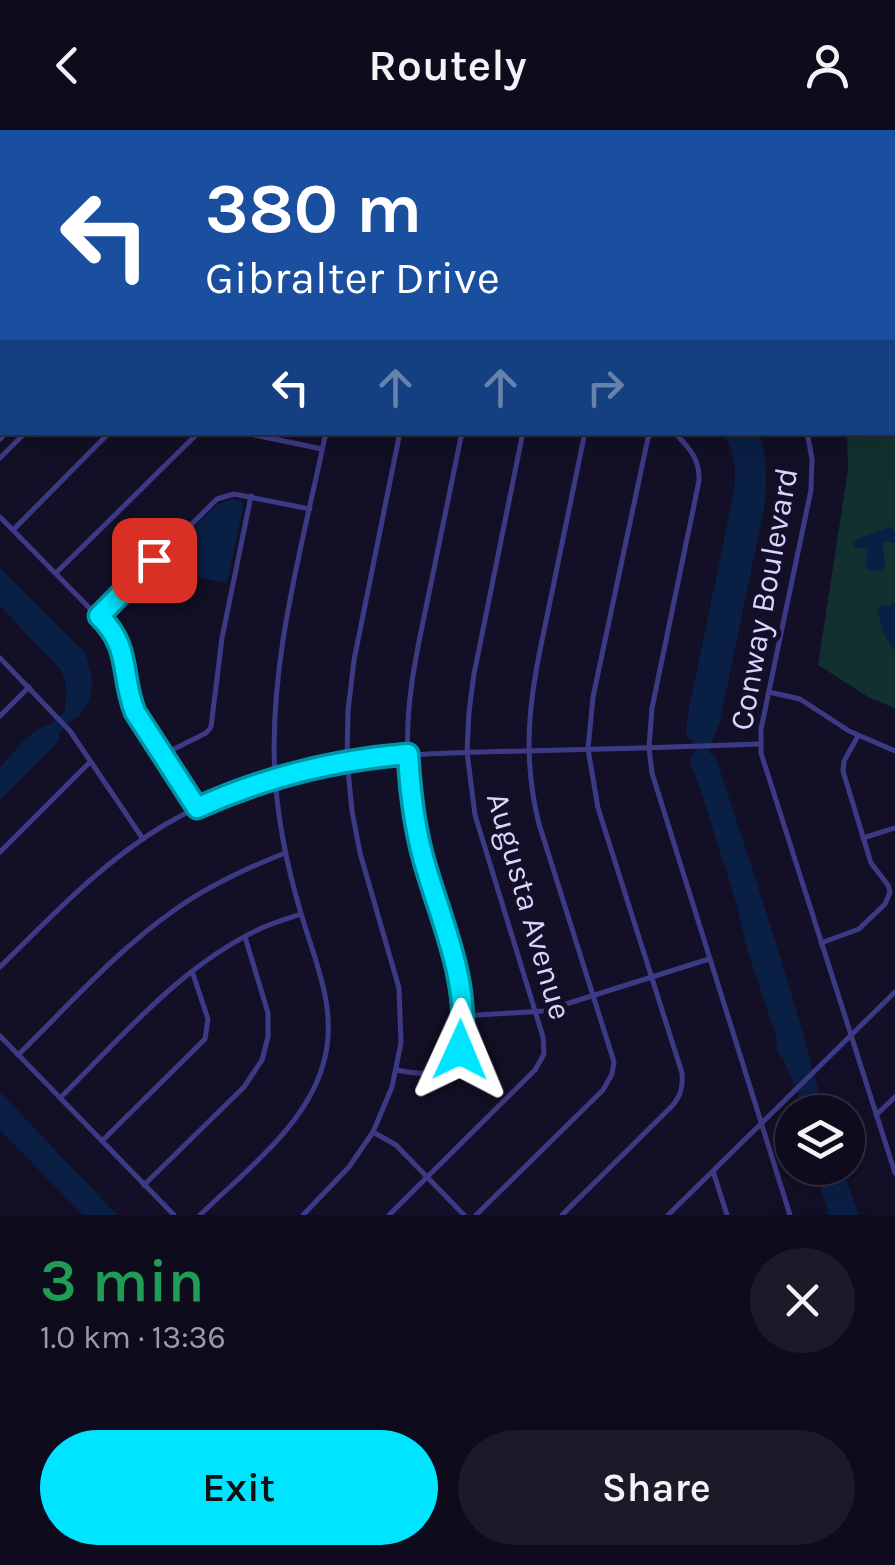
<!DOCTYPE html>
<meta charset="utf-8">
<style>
:root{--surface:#0e0b1c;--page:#1c1929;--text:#f1f3f6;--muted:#9b9ba3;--line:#2e2b3b;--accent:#00e5ff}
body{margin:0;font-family:Karla,sans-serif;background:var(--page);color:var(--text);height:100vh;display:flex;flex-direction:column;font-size:38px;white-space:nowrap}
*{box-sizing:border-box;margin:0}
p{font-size:32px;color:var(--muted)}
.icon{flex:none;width:55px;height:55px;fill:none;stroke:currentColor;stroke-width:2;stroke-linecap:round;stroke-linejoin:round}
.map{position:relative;height:1085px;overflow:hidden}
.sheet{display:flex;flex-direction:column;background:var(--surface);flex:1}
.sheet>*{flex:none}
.hud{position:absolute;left:0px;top:0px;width:895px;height:305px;box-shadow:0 10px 40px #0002,0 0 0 2px var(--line);background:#1a4fa0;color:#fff;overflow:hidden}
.controls{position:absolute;left:775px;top:965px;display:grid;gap:20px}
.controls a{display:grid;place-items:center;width:90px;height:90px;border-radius:50%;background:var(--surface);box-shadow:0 10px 40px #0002,0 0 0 2px var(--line);font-size:50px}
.pin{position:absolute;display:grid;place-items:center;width:85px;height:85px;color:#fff;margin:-42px;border-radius:20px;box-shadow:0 5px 15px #0006}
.me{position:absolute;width:110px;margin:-55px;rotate:1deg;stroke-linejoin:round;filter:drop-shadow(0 0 8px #0008)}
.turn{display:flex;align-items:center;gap:35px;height:210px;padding:0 40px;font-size:45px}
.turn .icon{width:130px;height:130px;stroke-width:2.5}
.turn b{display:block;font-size:70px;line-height:85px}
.lanes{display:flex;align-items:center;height:95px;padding:0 40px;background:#0003;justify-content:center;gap:50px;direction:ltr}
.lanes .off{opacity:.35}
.round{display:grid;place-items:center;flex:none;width:105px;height:105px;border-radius:52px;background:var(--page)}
.overview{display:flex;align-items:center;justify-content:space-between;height:170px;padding:0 40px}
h1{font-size:60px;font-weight:600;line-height:75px;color:#1e9e55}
.primary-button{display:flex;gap:20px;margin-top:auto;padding:20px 40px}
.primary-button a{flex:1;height:115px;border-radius:60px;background:var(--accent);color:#111;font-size:40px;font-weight:600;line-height:115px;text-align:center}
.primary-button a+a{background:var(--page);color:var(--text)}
header{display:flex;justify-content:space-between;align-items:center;height:130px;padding:0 40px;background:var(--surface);font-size:45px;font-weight:600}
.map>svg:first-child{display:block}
.green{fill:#12302f}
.water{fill:#0a1f44}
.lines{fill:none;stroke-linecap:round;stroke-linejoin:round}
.minor{stroke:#3d3a85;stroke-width:5}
.route-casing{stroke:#0095a6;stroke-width:25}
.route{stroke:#00e5ff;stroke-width:18}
.labels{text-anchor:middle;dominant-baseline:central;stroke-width:10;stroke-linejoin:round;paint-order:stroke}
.street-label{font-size:32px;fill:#d9d4ff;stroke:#130f26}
</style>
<header><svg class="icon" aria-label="back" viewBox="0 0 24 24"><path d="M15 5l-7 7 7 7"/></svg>Routely<svg class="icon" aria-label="person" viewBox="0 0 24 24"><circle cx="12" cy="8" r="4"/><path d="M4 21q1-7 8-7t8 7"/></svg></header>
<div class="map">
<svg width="895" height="1085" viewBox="0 0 895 1085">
<rect width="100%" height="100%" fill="#130f26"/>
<polygon class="green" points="764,0 895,0 895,578 870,568 818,535 848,340 847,303 892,302 892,2 763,2"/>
<g class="water">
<path d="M723 303H759C767 326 767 348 765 373L721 587C718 600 711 609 709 622L715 626C744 712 772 799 798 886 808 918 813 951 827 982H800L801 975 799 967 783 928 777 922 776 906 748 822 737 776 702 664 690 633V628L695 623 694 611 687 608 686 598 689 579 734 361C736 339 735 322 723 303Z"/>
<polygon points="232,369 242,372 243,378 227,453 181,444 173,429 176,423 176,415 217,375"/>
<polygon points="891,397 895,402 895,413 885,411 883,413 885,437 881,440 868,441 865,432 868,420 864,417 854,419 853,414 859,408"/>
<path d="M0 438 85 523 93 552 89 572 79 586 73 589 59 603 60 607 57 613 0 670V637C14 623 32 596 52 594L65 581 66 555 62 541 0 476Z"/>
<path d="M895 473V520C882 509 883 495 877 481L882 475 889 476Z"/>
<polygon points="0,962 117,1085 83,1085 0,1000"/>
<polygon points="814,1038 843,1038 859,1085 829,1085"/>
</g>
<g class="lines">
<g class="minor">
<polyline points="9,0 11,2"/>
<polyline points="393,0 395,2"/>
<polyline points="560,0 567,2"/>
<polyline points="110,2 112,0"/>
<polyline points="209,2 211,0"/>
<polyline points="304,2 307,0"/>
<polyline points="323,2 326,0"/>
<polyline points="408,2 410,0"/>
<polyline points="494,2 496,0"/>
<polyline points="696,2 697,0"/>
<polyline points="0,113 2,111"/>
<polyline points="0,213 2,210"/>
<polyline points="0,281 2,284"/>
<polyline points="240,302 322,319"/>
<path d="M674 302C689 318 700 328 699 351L652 578 649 618 652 643 790 1085"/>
<polyline points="807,302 812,329 811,360 761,599 761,623 895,1043"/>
<polyline points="0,309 7,302"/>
<polyline points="0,328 26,302"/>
<polyline points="0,387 112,501 125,529 129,565 135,582 197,678"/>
<polyline points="13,400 110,302"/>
<polyline points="56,443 199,302"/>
<polyline points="99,486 217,369 234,364 310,379"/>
<polyline points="0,528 70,601 143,709"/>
<polyline points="769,562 800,569 849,601 895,621"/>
<polyline points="0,586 29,557"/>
<polyline points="162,625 206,603 211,597 222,508 251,366"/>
<polyline points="863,708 895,698"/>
<polyline points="0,722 90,632"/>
<polyline points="821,813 859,799 885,774 890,762 888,755 871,733 843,641 844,631 858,606"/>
<path d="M0 837C52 786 102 732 166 694 285 625 393 624 525 621 604 619 682 617 761 614"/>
<polyline points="462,886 544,881 709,829"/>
<polyline points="0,906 174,1085"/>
<path d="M18 925C69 875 118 819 176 779 210 755 247 738 285 723"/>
<path d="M397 940C421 945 451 949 460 918 463 909 462 898 462 888 460 833 439 784 425 732 415 698 409 662 408 627 405 573 417 520 428 468 439 413 450 358 462 302"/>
<path d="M60 968C122 907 183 833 264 797 276 792 289 788 301 784"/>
<polyline points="876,985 895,967"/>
<polyline points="373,1002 396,1015 464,1085"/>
<polyline points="102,1011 205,909 208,889 192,841"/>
<polyline points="713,1041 727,1085"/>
<polyline points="144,1055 244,957 262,930 268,907 268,883 245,807"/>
<path d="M200 1085C245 1041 311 992 325 927 337 876 314 829 300 780 287 736 278 692 275 646 268 533 303 413 326 302"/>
<polyline points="303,1085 349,1037 373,1002 392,957 401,913 399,858 360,723 352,681 347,630 348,581 354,530 400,302"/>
<polyline points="389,1085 535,940 544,924 543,907 475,685 467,622 469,582 474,544 523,302"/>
<path d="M476 1085 603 960 612 944 614 932 539 694C518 610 534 549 551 467 562 412 574 357 585 302"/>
<path d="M562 1085 672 976C681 966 683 956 682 943L598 678 588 619 593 567 648 308 653 302"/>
<polyline points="668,1085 895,862"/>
</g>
</g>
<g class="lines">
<defs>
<path id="route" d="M154 430 99 486C132 518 120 545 135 582L197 678C265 647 333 630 408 624 410 660 414 696 424 731 441 792 472 855 460 920"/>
</defs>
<use href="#route" class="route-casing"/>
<use href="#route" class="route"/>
</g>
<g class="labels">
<g class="street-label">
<text transform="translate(764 469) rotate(-80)">Conway Boulevard</text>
<text transform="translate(529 776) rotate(74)">Augusta Avenue</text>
</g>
</g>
</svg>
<div class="controls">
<a><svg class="icon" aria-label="layers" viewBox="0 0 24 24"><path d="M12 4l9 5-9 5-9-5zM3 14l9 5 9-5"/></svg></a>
</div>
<div class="pin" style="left:154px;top:430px;background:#d93025"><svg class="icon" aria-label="arrive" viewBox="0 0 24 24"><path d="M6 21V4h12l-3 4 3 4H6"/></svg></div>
<svg class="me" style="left:460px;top:920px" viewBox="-20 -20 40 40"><path d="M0-17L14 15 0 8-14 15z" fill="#00e5ff" stroke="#fff" stroke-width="4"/></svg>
<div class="hud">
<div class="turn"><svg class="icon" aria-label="left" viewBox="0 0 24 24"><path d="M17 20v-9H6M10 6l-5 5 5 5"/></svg><div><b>380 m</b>Gibralter Drive</div></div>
<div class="lanes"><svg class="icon" aria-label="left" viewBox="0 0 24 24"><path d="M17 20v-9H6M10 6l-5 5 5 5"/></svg><svg class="icon off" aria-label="ahead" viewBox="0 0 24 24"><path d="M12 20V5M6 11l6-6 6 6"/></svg><svg class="icon off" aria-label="ahead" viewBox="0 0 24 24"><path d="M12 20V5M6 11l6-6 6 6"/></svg><svg class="icon off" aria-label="right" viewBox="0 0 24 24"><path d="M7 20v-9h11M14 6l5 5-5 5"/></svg></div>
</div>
</div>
<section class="sheet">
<div class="overview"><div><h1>3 min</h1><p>1.0 km · 13:36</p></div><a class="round"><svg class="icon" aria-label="close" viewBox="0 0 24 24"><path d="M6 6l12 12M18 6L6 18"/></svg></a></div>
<div class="primary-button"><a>Exit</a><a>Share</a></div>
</section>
